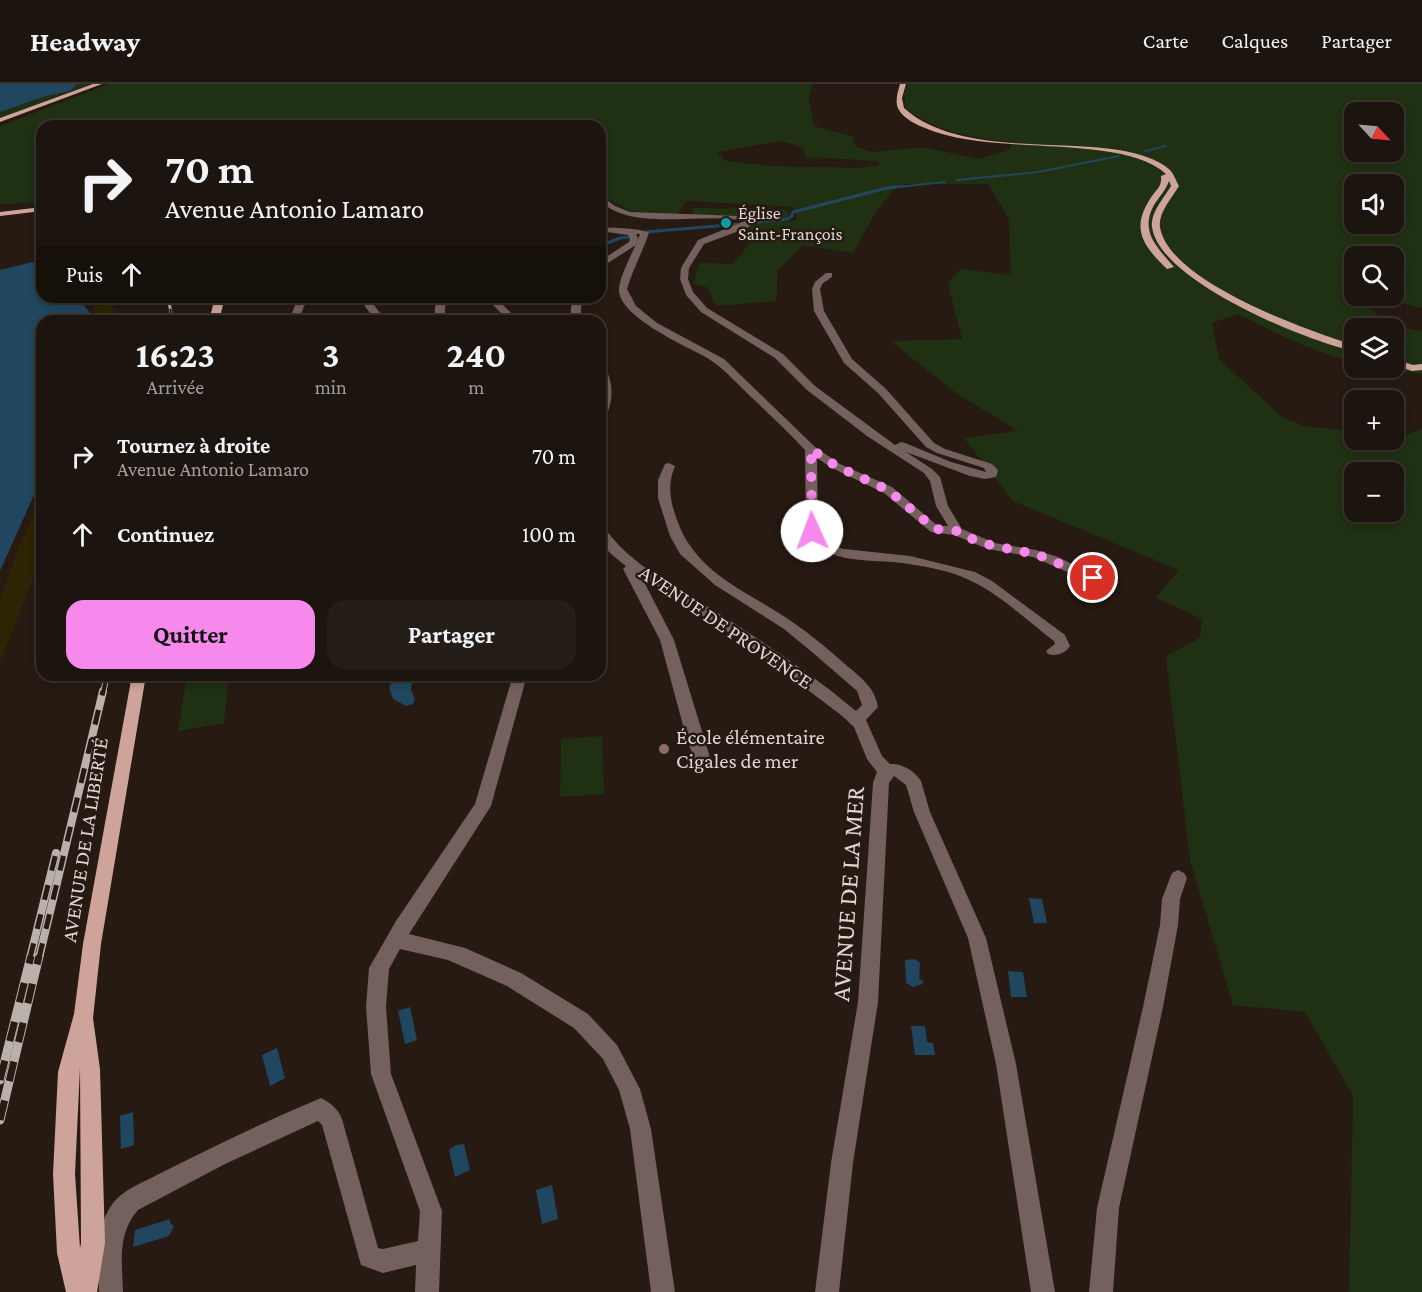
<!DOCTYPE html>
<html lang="fr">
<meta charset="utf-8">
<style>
:root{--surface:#1c140e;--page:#251d17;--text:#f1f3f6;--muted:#a09e9e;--line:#3a332e;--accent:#f788ec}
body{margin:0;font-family:"Crimson Pro",serif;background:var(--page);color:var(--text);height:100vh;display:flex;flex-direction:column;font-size:22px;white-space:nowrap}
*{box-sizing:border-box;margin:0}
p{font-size:20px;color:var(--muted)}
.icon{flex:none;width:33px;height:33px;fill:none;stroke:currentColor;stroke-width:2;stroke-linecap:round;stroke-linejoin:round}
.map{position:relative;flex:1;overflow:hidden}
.details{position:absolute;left:36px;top:231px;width:570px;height:366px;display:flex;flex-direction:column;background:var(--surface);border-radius:18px;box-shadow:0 3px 9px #0003,0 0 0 2px var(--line)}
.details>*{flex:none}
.hud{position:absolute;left:36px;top:36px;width:570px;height:183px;border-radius:18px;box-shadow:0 3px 9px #0003,0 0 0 2px var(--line);background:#1c140e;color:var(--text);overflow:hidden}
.needle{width:39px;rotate:116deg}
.controls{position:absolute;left:1344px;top:18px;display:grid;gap:12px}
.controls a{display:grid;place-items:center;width:60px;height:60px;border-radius:12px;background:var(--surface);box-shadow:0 3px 9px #0003,0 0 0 2px var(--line);font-size:30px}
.pin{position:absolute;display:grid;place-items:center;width:51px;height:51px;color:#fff;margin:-26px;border:3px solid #fff;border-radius:50%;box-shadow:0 2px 6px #0007}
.me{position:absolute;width:66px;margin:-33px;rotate:358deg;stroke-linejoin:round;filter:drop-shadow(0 0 4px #0008)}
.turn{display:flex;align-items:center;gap:21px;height:126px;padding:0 30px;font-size:27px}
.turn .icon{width:78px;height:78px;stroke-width:2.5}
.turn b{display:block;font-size:42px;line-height:51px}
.then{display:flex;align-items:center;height:57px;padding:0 30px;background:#0003;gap:12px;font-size:22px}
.eta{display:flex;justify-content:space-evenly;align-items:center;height:102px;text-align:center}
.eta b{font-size:36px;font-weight:700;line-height:42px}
.cta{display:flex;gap:12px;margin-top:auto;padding:12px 30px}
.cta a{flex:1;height:69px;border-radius:18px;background:var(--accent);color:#111;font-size:24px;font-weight:700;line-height:69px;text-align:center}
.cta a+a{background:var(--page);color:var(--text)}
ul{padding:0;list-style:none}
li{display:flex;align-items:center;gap:18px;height:78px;padding:0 30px}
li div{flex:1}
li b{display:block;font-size:22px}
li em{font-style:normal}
header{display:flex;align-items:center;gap:36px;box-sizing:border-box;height:84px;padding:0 30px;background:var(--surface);border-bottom:2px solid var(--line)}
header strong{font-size:28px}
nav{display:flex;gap:33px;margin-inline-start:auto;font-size:21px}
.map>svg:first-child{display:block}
.green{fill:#203013;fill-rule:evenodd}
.sand{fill:#2c2403}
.water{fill:#21465f}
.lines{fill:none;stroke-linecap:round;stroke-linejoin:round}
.stream-far1{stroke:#21465f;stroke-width:2}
.stream{stroke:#21465f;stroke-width:3}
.minor{fill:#74605c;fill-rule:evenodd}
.major{fill:#cda39a;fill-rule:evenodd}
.rail-far4-casing{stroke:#b9b1aa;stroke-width:3}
.rail-far3-casing{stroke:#b9b1aa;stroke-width:4.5}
.rail-far2-casing{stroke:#b9b1aa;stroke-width:6}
.rail-far1-casing{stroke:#b9b1aa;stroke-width:8}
.rail-casing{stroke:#b9b1aa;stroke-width:9}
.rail-far4{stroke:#261a12;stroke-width:2;stroke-dasharray:6;stroke-linecap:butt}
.rail-far3{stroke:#261a12;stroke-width:3;stroke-dasharray:10;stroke-linecap:butt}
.rail-far2{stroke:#261a12;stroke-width:4;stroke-dasharray:12;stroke-linecap:butt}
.rail-far1{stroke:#261a12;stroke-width:5;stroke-dasharray:15;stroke-linecap:butt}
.rail{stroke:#261a12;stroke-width:7;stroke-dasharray:20;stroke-linecap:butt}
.route{stroke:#f788ec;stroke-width:10;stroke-dasharray:0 18}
.culture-dot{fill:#0f9aa8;stroke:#261a12;stroke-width:2}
.education-dot{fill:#8d6e63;stroke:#261a12;stroke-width:2}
.labels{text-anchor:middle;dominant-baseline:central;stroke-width:5;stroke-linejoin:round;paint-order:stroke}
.far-poi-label{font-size:18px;fill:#dfd7d1;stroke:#261a12;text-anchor:start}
.street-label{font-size:21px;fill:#dfd7d1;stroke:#261a12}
.poi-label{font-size:21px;fill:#dfd7d1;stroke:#261a12;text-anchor:start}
.near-street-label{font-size:26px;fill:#dfd7d1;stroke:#261a12}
</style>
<header>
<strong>Headway</strong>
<nav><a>Carte</a><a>Calques</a><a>Partager</a></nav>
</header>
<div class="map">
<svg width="1422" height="1208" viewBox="0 0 1422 1208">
<rect width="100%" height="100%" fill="#261a12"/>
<g class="green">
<polygon points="77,0 93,0 0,34 0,28 46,12 70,7"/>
<path d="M109 0H812L809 16 814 42 854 53 853 57 856 63 872 68 923 63 979 75 1009 66 1012 58C971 54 939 48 905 25L904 10 908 0H1422V224L1380 214 1364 220 1391 242 1422 247V290L1373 284H1394V244H1354V278C1313 267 1276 250 1238 230L1212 239 1219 275 1282 333 1304 342 1354 347V356H1394V351L1405 352 1422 344V1208H1349L1353 1012 1305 928 1233 921 1190 776 1166 572 1200 554 1202 535 1156 514 1179 486 1013 417 964 354 1018 347 956 309 890 257 962 255 948 200 960 185 1011 191 1009 135 988 100H898L874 131 853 169 803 161 778 186 776 217 716 222 707 203 693 200 699 179 733 180 755 153 737 147 756 138 797 136 794 123 687 117 677 131 630 127 611 116 600 118V42H42V117L0 121V42ZM1354 28H1394V68H1354ZM782 57 803 64 805 73 878 77 879 81 857 84 771 82 726 77 717 68ZM1354 100H1394V140H1354ZM1354 172H1394V212H1354ZM1354 388H1394V428H1354Z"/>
<path d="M693 124 785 125 790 130C778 143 755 131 740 131 724 131 708 131 692 131Z"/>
<polygon points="187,591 229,591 224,639 178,647"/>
<polygon points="602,652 604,710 560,713 561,655"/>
</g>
<g class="sand">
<polygon points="107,214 113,226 125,237 98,237 92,217"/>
<polygon points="42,412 42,472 0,578 0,517 17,467"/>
</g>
<g class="water">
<polygon points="0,0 77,0 70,7 46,12 0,28"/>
<polygon points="33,178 42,180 42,213 83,213 81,218 90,229 91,237 42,237 42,393 0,487 0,186"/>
<polygon points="402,591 409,591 413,595 411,606 415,615 413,620 406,622 393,615 389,603 392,597"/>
<polygon points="1029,814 1042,815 1047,839 1034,839"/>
<polygon points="915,875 920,879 919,895 924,897 922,900 913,903 906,899 905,876"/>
<polygon points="1008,887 1023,888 1027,913 1011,913"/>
<polygon points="410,923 417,956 405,960 398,927"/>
<polygon points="911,942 925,942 927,958 933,959 935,971 915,971"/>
<polygon points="277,964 285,994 270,1002 262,971"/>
<polygon points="133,1028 134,1061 121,1065 120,1032"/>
<polygon points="464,1060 470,1086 455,1093 449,1066 456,1061"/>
<polygon points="552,1101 558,1135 542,1140 536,1106"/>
<polygon points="170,1135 170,1139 174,1142 169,1152 133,1163 135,1146"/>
</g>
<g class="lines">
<g class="stream-far1">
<polyline points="1145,67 1166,62"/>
<polyline points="957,96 1038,88 1119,72"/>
<polyline points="888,104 945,98"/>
</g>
<g class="stream">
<polyline points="758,138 787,135 792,132 793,128 887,104 903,102"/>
<polyline points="645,148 741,140"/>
<polyline points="600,162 620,154 631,153"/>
<polyline points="80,218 104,213"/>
</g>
<g class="minor">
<path d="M600 111 615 122 630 128 741 132 752 134 754 138 747 144 704 160 689 184 688 195 693 208 707 224 783 270 815 302 895 361 901 358 905 359 951 378 986 388 984 384 937 369 926 363 878 309 844 279 814 227 812 205 815 198 826 189H832V193L823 199 820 205 824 227 852 275 886 305 934 359 945 365 992 380 998 386 996 393 985 395 970 392 906 368 932 385 940 393 948 422 962 445 995 459 1036 466 1058 473 1100 494 1093 498 1088 497 1033 473 988 465 954 451 931 448 884 409 832 384 817 374 818 447 822 454 830 461 844 465 910 472 975 488 992 497 1065 551 1070 562C1066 569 1056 573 1048 570L1046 567 1055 560 1054 557C1026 536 999 509 967 495 951 487 928 483 909 480 876 474 822 483 806 447L805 366C787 347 768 329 749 311 735 297 721 282 704 272 683 261 619 232 619 206 619 192 635 165 640 150H636L638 154 636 161 600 184V177L629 158 630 154 628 151 600 147V143C612 144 641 144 649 149 642 169 633 185 627 205L636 222 657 239 724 275 815 363 840 380 892 403 938 442H948L936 422 930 397 924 389 867 352 807 306 775 274 701 228 686 211 680 195 681 184 698 156 745 137C702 127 634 149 600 117Z"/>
<polygon points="304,213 315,213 304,222 299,237 289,237 295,221"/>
<polygon points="358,213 368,213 386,237 376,237"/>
<polygon points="436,213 446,213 444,237 434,237"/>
<polygon points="485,213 495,213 519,237 509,237"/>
<polygon points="572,213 582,213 580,237 570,237"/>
<path d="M600 281 604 282C614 298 614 319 604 335L600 336Z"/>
<path d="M669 379 675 382C667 402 670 416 677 436 696 490 747 507 791 537 810 550 828 565 845 580 860 593 875 603 878 623L866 636 882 672 890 680C902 679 915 687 921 697L930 728 986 854 1016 980 1055 1208H1031L996 980 968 854 914 728 906 701 894 692 889 699 878 918 853 1079 839 1208H815L831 1079 858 918 873 699 877 688 867 675 854 643 841 631 748 561 641 492 674 556 712 680 710 684 704 686 698 684 687 656 660 556 623 485 626 482C610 469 600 464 600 442L604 443C630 481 675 502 713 526 762 557 812 590 856 627L862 621 857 607 812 568 784 545 715 501 680 470 670 452 658 414V396L665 380Z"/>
<path d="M513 591H527L491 722 409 850 465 864 521 889 588 930 617 961 640 1005 651 1045 675 1208H651L630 1045 619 1006 603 975 574 944 507 902 448 876 400 865 389 885 386 923 391 990 442 1127 439 1208H415L416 1181 383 1189 361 1181 322 1041 318 1037 225 1080 138 1126C117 1150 122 1178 123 1208H99C98 1178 94 1145 113 1119 124 1105 144 1098 159 1090 212 1063 266 1037 321 1014 331 1019 338 1025 342 1035L378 1164 383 1165 418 1157 420 1127 371 990 366 923 369 884 396 837 475 720Z"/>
<polygon points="1178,786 1184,789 1187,794 1180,815 1178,841 1163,923 1119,1124 1113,1208 1089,1208 1097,1124 1143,923 1160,841 1162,815 1172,789"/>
</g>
<g class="major">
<polygon points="93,0 102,0 0,38 0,34"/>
<path d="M900 0H906L902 14 904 24C955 70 1054 56 1119 66 1136 69 1157 74 1170 86 1174 90 1176 97 1179 102 1172 114 1158 129 1160 143 1168 197 1308 247 1354 261V267C1306 257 1159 197 1152 143 1150 129 1164 114 1171 102L1169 97C1166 106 1159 113 1154 121 1139 148 1158 164 1174 183L1167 185C1142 161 1130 144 1152 112 1157 105 1162 102 1161 92L1166 90C1120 49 991 73 925 44 917 41 904 35 899 26 894 18 898 8 900 0Z"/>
<polygon points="42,123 42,127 0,132 0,128"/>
<polygon points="218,213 228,213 223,221 219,237 209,237 213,221"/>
<polygon points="1394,275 1413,281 1422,280 1422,286 1412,287 1394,281"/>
<path d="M132 591H146L101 860 93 934 100 985 105 1159 97 1208H66L57 1169 53 1090 58 988 74 930 83 860ZM80 984 81 1159 80 1164 75 1090Z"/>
</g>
<defs>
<polyline id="rail-far4" points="168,213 172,234"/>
<polyline id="rail-far3" points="171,233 172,237"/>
<polyline id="rail-far2" points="103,609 107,591"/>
<g id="rail-far1">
<polyline points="30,874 56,769"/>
<polyline points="39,874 103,607"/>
</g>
<g id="rail">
<polyline points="0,996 31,872"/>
<polyline points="0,1036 39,872"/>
</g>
</defs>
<use href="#rail-far4" class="rail-far4-casing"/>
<use href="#rail-far3" class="rail-far3-casing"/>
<use href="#rail-far2" class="rail-far2-casing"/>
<use href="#rail-far1" class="rail-far1-casing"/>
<use href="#rail" class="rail-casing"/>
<use href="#rail-far4" class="rail-far4"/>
<use href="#rail-far3" class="rail-far3"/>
<use href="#rail-far2" class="rail-far2"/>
<use href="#rail-far1" class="rail-far1"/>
<use href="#rail" class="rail"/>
</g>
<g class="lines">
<polyline class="route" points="812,447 811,365 836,382 888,406 935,445 957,447 969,454 993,462 1036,470 1093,494"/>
</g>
<circle class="culture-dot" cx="726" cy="139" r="6"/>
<circle class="education-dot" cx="664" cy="665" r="6"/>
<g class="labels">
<g class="far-poi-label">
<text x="738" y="129">Église<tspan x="738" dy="21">Saint-François</tspan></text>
</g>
<g class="street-label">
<text transform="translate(726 543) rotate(34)">AVENUE DE PROVENCE</text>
<text transform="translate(85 756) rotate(-81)">AVENUE DE LA LIBERTÉ</text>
</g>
<g class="poi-label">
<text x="676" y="653">École élémentaire<tspan x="676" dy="24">Cigales de mer</tspan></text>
</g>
<g class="near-street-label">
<text transform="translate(848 810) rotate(-86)">AVENUE DE LA MER</text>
</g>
</g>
</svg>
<div class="controls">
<a><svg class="needle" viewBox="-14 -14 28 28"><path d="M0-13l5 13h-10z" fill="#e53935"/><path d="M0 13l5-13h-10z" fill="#a09e9e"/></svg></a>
<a><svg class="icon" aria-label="sound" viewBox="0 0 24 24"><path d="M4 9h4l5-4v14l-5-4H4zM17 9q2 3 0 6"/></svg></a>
<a><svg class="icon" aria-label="search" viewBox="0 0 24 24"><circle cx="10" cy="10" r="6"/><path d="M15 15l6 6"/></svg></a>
<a><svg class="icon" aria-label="layers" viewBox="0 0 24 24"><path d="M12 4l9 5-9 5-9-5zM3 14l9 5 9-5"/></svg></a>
<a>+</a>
<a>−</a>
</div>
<div class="pin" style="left:1093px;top:494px;background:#d93025"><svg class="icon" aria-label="arrive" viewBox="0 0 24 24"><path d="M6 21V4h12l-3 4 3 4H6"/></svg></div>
<svg class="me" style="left:812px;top:447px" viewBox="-20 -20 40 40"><circle r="19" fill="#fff"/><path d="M0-13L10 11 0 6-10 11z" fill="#f788ec"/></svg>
<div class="hud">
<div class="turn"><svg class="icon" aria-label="right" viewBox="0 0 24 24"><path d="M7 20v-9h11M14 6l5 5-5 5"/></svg><div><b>70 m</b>Avenue Antonio Lamaro</div></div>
<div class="then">Puis<svg class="icon" aria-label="ahead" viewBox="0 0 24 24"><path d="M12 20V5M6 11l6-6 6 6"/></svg></div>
</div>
<section class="details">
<div class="eta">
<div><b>16:23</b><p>Arrivée</p></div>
<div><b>3</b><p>min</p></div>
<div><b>240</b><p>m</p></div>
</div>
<ul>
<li><svg class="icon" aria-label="right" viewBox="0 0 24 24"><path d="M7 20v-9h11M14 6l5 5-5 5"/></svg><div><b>Tournez à droite</b><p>Avenue Antonio Lamaro</p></div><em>70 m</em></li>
<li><svg class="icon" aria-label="ahead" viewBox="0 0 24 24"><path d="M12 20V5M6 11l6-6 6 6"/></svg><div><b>Continuez</b></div><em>100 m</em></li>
</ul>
<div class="cta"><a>Quitter</a><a>Partager</a></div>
</section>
</div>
